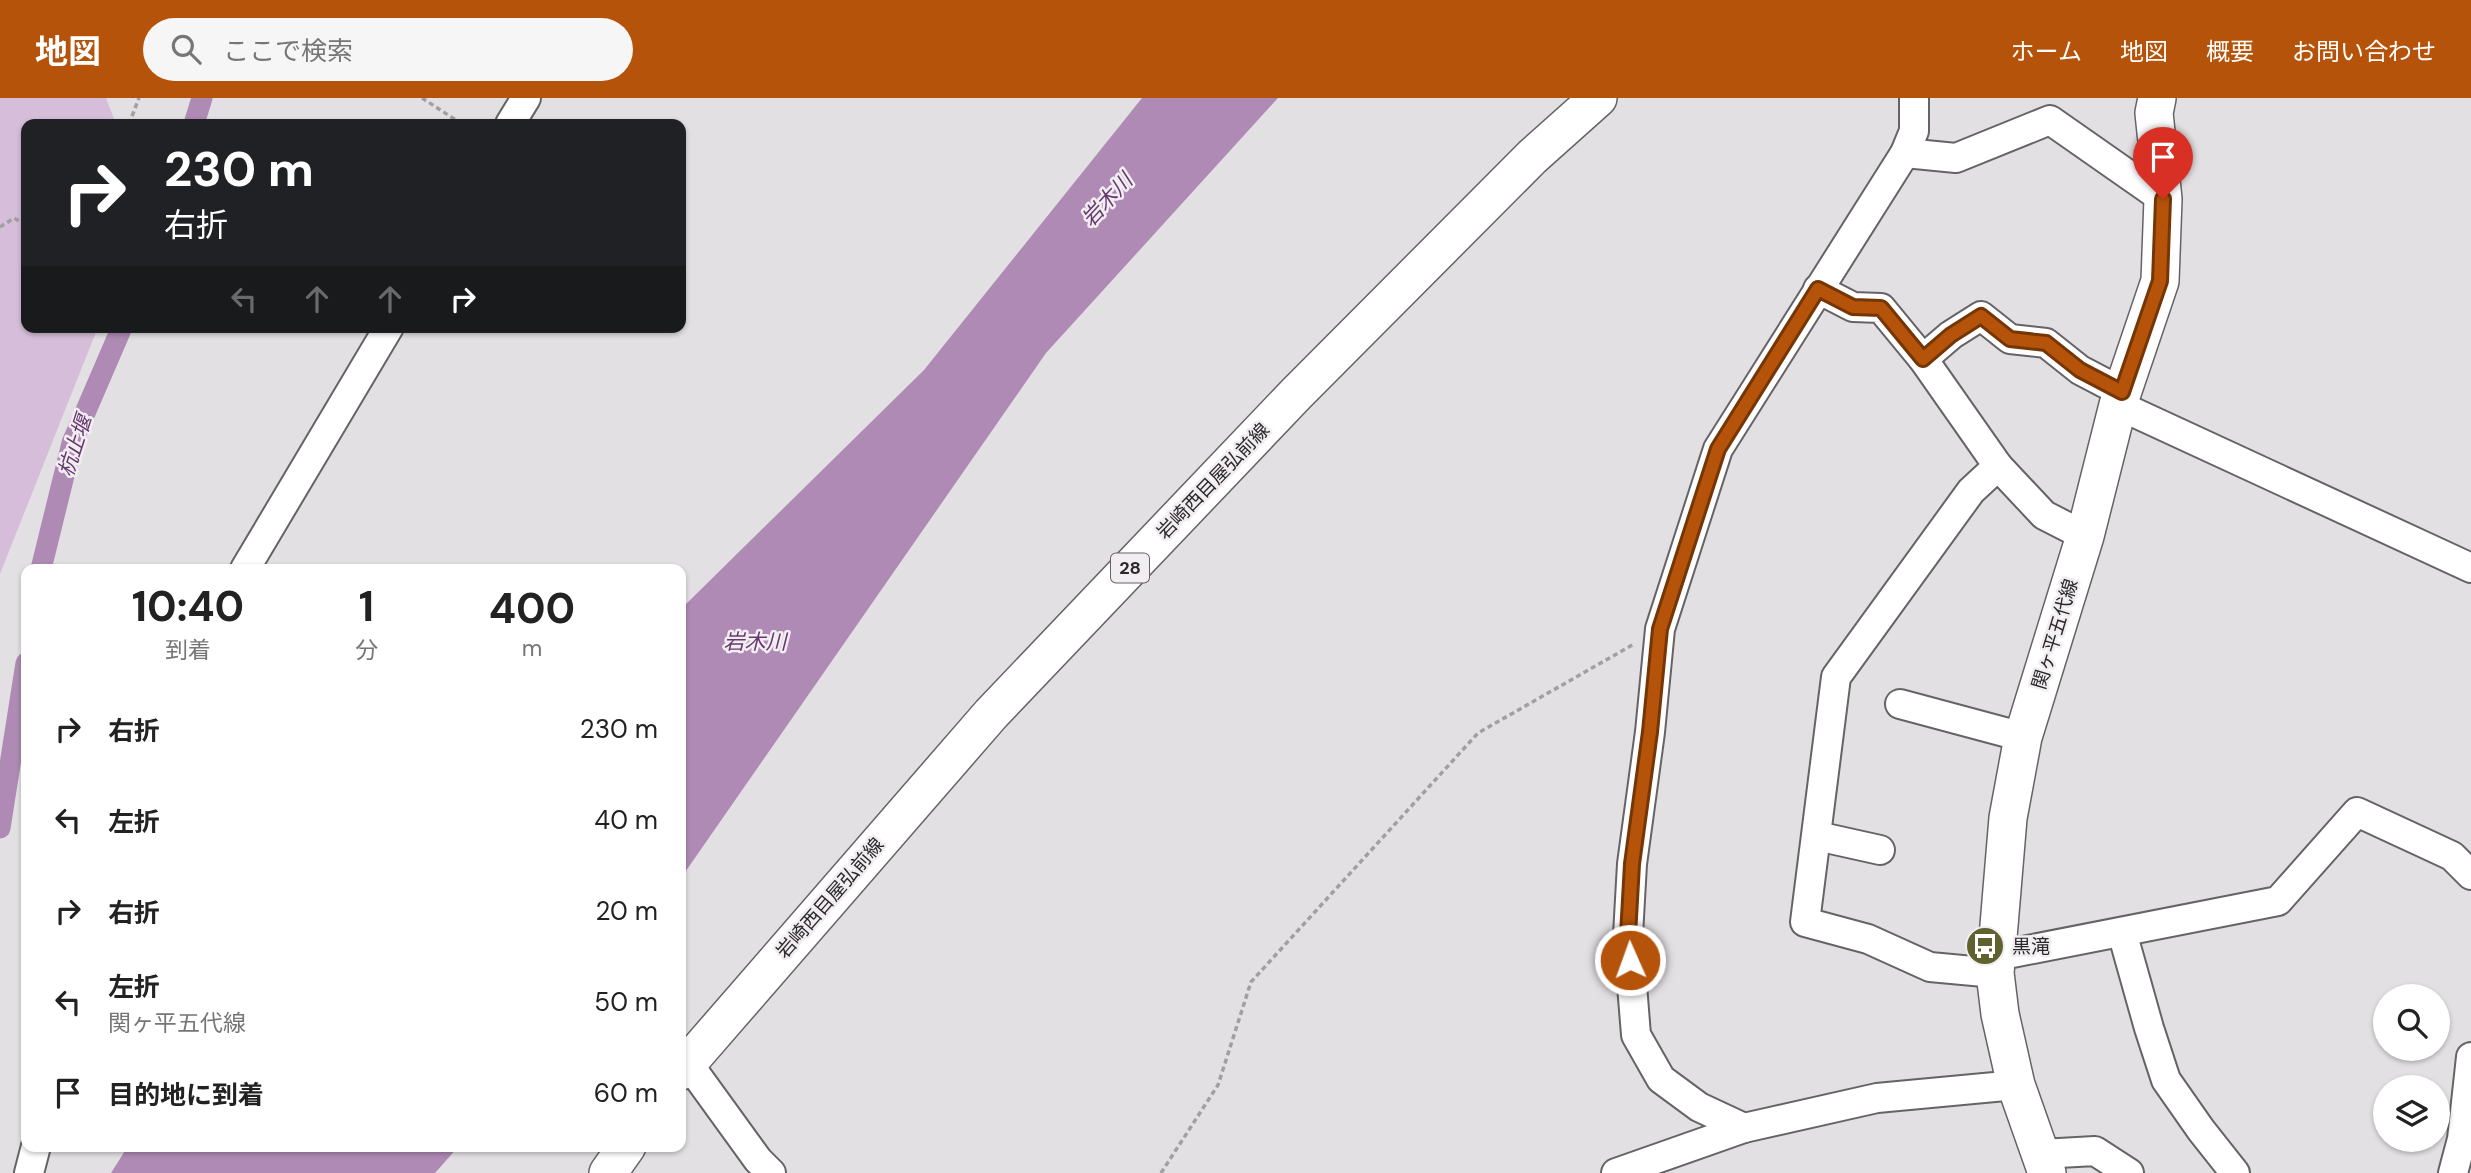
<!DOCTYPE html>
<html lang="ja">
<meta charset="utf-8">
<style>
:root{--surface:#fff;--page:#f6f6f6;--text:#222;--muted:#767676;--accent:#b45309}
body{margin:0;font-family:"DM Sans","Noto Sans JP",sans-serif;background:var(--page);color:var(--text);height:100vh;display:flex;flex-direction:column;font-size:26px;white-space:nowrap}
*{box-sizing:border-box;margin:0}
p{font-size:23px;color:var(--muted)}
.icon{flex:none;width:38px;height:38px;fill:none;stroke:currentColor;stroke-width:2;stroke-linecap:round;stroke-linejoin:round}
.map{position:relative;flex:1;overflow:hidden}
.details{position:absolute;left:21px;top:466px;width:665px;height:588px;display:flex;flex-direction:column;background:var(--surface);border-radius:14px;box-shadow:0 2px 5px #0004}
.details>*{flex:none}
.top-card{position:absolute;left:21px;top:21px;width:665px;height:214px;border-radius:14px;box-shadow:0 2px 5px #0004;background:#202124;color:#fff;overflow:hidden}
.buttons{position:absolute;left:2373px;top:886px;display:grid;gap:14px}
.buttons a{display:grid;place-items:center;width:77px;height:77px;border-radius:50%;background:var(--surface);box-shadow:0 2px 5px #0004;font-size:35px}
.pin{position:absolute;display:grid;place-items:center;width:60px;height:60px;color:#fff;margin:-72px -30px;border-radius:50% 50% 50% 0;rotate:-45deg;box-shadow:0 0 7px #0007}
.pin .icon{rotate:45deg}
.me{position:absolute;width:77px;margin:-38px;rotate:358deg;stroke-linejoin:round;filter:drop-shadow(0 0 5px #0008)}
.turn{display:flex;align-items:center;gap:24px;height:147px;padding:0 28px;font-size:32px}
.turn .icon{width:91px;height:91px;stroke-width:2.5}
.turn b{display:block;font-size:49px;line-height:60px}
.lanes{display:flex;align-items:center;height:66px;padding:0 28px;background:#0003;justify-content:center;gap:35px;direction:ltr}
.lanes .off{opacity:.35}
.eta{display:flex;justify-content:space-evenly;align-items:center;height:119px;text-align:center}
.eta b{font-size:42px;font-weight:700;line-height:49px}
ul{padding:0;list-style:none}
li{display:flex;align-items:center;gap:21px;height:91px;padding:0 28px}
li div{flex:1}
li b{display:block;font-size:26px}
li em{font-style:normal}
header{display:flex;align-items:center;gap:42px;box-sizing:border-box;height:98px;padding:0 35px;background:var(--accent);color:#fff}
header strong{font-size:33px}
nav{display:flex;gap:38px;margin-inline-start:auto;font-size:24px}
.search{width:490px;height:63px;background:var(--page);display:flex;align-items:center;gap:18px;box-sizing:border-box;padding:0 24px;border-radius:38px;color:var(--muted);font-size:26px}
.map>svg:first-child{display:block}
.green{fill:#d6beda}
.water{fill:#af8ab4}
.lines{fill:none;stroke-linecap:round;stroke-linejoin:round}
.canal{stroke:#af8ab4;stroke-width:21}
.minor-casing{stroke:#666366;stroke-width:32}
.major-casing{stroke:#666366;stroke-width:40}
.path{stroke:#a19fa2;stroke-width:3.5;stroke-dasharray:5 3.5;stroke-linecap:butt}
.minor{stroke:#fff;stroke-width:28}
.major{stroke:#fff;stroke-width:37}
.route-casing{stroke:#753606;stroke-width:18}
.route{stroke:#b45309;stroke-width:12}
.labels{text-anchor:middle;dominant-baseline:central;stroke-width:5;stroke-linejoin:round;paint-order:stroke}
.shield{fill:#f1edf1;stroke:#666366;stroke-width:2}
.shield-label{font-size:18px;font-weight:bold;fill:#2a282a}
.street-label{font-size:19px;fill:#2a282a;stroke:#f1edf1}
.poi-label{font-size:19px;fill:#2a282a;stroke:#f1edf1;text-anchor:start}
.water-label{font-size:21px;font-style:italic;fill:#67386f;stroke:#f1edf1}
</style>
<header>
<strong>地図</strong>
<div class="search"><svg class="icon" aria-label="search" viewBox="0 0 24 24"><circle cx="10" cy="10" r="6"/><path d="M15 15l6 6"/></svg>ここで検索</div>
<nav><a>ホーム</a><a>地図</a><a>概要</a><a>お問い合わせ</a></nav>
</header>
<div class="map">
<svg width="2471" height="1075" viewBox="0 0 2471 1075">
<rect width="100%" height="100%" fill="#e3e0e4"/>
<polygon class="green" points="0,0 106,0 116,26 26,26 26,229 98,229 0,476"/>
<g class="water">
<polygon points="1142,0 1278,0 1046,255 681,780 681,511 924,272"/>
<polygon points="128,1048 459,1048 435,1075 111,1075"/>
</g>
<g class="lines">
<g class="canal">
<polyline points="194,26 202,0"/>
<polyline points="41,471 72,345 122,229"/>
<polyline points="0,730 26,565"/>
</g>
<defs>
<g id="minor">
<polyline points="510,26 526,0"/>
<polyline points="1905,55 1956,60 2050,22 2163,101"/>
<polyline points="1818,191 1853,209 1881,210 1923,261 1998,368"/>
<polyline points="1923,261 1951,237 1981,218 2010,241 2046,245 2080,272 2122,294"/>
<polyline points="2118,307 2471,470"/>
<polyline points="245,471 389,229"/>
<polyline points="1900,606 2023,639"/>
<polyline points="1817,738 1880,752"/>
<polyline points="2122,834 2149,930 2166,982 2201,1032 2235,1075"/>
<polyline points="1997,858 2278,803 2357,714 2452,758 2471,777"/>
<polyline points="1995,875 1930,869 1868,841 1805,824 1836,579 1971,393 1998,368 2044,417 2085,438"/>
<polyline points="687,964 758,1062 771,1075"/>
<polyline points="1744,1030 1699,1009 1661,981 1636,937 1628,837 1632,766 1650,634 1660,531 1718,351 1905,55 1914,33 1914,0"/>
<polyline points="2041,1056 2095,1053 2129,1075"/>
<polyline points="29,1075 36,1048"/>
<polyline points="1616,1075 1744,1030 1877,1000 2016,987"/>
<polyline points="2453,1075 2462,1041 2471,959"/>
</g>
<g id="major">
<polyline points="681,973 991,616 1296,296 1532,59 1598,0"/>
<polyline points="608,1075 627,1048"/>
<polyline points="2047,1075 2016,987 2000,916 1995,875 2008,720 2023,639 2085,438 2118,307 2160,183 2163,101 2154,15 2157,0"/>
</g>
</defs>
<use href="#minor" class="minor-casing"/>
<use href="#major" class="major-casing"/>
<g class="path">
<polyline points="422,0 462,26"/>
<polyline points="129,26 139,0"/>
<polyline points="0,129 14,120 26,127"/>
<polyline points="1161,1075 1218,987 1251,884 1478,635 1634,546"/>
</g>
<use href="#minor" class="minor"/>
<use href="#major" class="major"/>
</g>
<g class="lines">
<defs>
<polyline id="route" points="1630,862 1628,837 1632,766 1650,634 1660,531 1718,351 1818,191 1853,209 1881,210 1923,261 1951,237 1981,218 2010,241 2046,245 2080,272 2122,294 2160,183 2163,101"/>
</defs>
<use href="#route" class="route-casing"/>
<use href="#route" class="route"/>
</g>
<defs>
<symbol id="bus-disc" viewBox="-11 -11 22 22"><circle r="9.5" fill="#5f622f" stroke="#f1edf1"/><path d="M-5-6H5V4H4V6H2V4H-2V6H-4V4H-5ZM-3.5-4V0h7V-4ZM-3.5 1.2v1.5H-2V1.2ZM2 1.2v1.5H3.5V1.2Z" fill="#fff"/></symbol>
</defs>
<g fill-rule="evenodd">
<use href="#bus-disc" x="1963" y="826" width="44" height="44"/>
</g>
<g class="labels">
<rect class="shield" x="1111" y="455.5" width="38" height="29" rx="5"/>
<g class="shield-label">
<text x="1130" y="470">28</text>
</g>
<g class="street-label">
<text transform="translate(1213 383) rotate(-46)">岩崎西目屋弘前線</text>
<text transform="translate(2055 536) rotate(-73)">関ヶ平五代線</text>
<text transform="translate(830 800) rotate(-49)">岩崎西目屋弘前線</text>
</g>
<g class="poi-label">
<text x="2012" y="848">黒滝</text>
</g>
<g class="water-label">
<text transform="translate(1107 102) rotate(-47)">岩木川</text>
<text transform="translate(75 348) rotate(-72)">杭止堰</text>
<text x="755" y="544">岩木川</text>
</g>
</g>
</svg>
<div class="buttons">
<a><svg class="icon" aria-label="search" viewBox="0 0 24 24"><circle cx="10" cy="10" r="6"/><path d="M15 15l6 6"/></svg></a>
<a><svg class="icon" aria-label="layers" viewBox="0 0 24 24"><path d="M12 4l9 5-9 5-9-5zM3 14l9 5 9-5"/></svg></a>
</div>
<div class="pin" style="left:2163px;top:101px;background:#d93025"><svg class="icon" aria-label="arrive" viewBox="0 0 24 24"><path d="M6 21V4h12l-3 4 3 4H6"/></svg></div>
<svg class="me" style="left:1630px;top:862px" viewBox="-20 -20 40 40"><circle r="17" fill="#b45309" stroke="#fff" stroke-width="3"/><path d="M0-11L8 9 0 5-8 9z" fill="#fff"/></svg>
<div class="top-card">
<div class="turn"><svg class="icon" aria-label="right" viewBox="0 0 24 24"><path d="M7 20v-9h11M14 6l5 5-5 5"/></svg><div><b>230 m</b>右折</div></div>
<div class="lanes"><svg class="icon off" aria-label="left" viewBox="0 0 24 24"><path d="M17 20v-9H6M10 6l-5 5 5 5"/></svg><svg class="icon off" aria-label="ahead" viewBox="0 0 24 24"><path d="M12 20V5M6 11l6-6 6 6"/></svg><svg class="icon off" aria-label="ahead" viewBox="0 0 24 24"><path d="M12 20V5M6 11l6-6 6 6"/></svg><svg class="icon" aria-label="right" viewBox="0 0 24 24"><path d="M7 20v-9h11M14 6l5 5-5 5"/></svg></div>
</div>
<section class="details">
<div class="eta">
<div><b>10:40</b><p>到着</p></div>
<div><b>1</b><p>分</p></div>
<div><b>400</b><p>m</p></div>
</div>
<ul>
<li><svg class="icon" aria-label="right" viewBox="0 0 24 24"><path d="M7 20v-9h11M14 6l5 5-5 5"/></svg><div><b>右折</b></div><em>230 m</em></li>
<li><svg class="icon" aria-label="left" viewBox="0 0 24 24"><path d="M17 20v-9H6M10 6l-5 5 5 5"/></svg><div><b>左折</b></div><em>40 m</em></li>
<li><svg class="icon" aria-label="right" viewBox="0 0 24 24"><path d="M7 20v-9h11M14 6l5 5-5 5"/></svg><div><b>右折</b></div><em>20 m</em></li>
<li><svg class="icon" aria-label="left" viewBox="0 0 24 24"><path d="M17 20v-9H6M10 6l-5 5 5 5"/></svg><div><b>左折</b><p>関ヶ平五代線</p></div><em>50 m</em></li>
<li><svg class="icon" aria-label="arrive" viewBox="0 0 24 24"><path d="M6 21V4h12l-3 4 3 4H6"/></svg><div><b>目的地に到着</b></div><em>60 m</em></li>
</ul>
</section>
</div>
